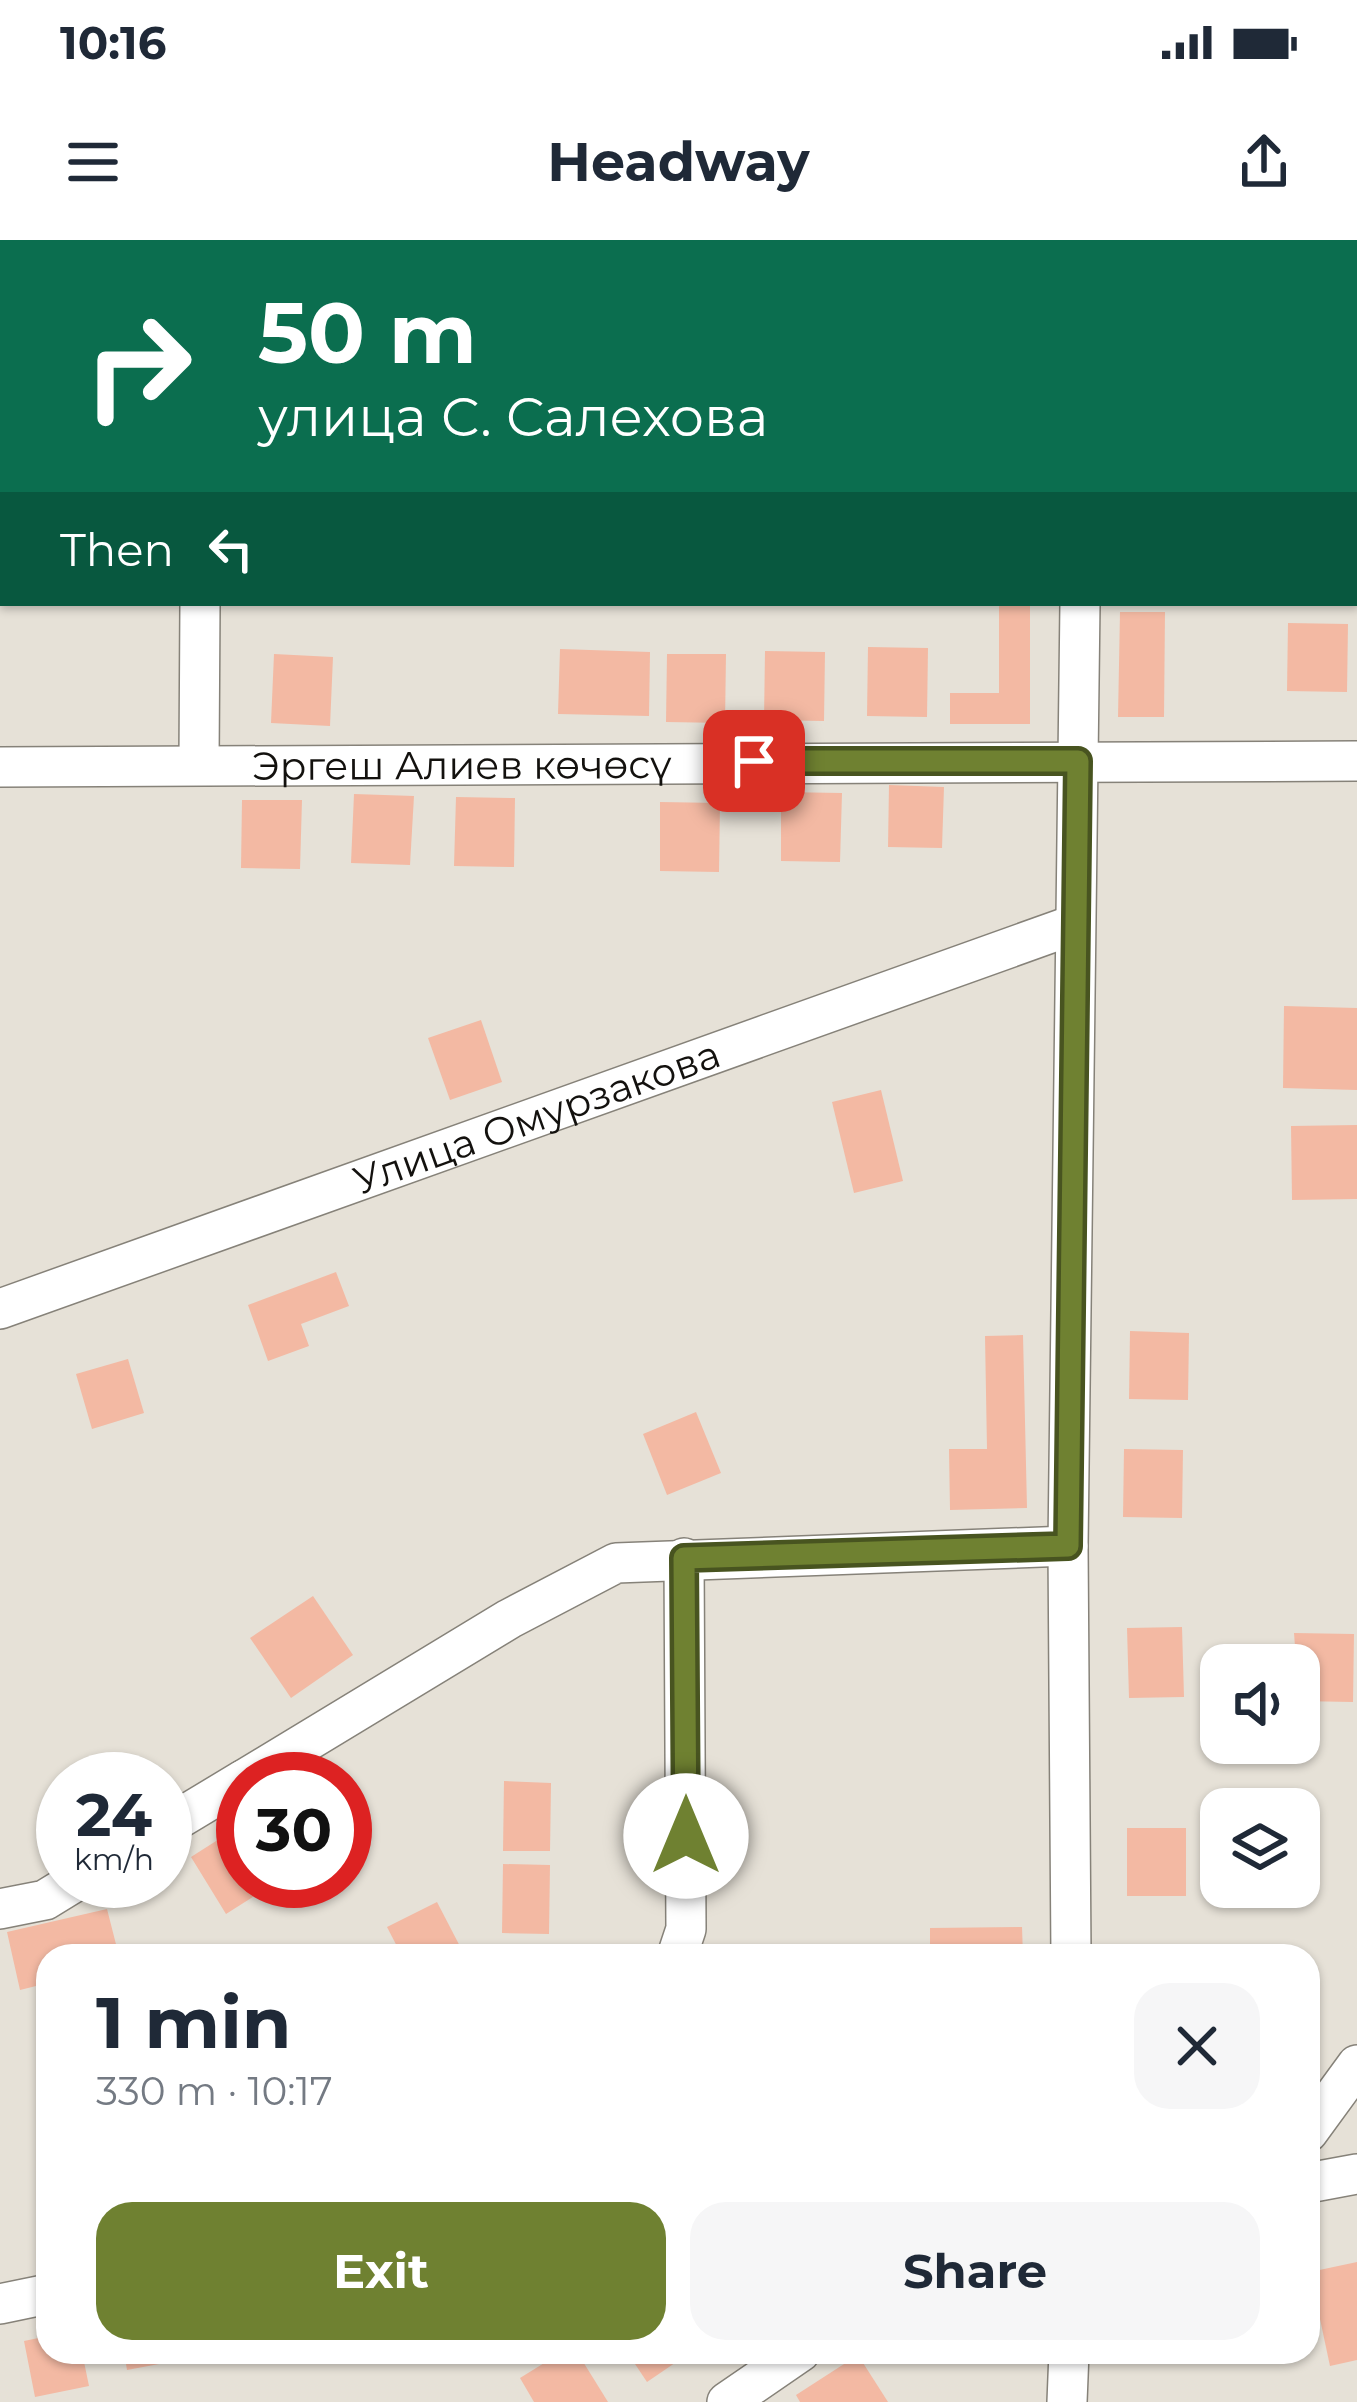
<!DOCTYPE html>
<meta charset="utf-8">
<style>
:root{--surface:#fff;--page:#f6f6f7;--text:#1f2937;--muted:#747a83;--accent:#6f8131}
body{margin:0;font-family:Montserrat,sans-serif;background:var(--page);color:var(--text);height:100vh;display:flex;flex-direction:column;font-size:45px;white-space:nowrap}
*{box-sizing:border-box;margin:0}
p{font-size:39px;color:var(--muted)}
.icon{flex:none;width:66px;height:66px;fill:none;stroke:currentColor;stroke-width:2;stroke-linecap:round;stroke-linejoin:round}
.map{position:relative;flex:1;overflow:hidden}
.sheet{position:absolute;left:36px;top:1704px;width:1284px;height:420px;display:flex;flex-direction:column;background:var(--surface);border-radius:36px;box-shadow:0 3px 9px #0004}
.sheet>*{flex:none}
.banner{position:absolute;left:0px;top:0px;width:1359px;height:366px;box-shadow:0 3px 9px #0004;background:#0b6e4f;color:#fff;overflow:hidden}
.buttons{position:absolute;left:1200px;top:1404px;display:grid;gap:24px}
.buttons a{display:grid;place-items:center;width:120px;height:120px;border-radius:24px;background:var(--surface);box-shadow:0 3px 9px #0004;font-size:60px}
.speed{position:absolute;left:36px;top:1512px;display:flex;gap:24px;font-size:60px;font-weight:700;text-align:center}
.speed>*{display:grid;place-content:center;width:156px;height:156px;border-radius:50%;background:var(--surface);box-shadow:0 3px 9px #0004;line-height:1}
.speed small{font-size:30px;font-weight:400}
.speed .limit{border:18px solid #d22;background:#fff;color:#111}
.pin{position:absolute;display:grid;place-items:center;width:102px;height:102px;color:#fff;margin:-51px;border-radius:24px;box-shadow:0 6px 18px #0006}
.me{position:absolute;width:132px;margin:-66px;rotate:0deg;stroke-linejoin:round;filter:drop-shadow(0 0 9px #0008)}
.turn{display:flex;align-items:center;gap:42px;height:252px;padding:0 60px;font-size:54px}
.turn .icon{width:156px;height:156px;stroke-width:2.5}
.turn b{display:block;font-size:84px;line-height:102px}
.then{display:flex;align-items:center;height:114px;padding:0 60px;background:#0003;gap:24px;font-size:45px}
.round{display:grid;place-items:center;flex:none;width:126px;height:126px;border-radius:36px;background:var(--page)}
.head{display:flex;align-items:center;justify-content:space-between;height:204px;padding:0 60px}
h1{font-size:72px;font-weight:700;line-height:90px}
.primary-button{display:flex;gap:24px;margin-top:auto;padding:24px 60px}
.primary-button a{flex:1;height:138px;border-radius:36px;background:var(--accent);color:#fff;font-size:48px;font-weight:700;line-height:138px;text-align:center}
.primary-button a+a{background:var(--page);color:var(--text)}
.status{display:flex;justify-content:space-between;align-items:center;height:84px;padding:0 60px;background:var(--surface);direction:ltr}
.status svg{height:33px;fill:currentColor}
header{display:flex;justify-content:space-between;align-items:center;height:156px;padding:0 60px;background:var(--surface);font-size:54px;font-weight:700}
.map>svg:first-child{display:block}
.building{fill:#f3b9a3}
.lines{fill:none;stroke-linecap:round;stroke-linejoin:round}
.minor-casing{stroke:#868279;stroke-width:42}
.major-casing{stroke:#868279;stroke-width:54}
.minor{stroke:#fff;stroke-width:39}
.major{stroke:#fff;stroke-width:51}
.route-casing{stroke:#485420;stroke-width:30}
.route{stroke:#6f8131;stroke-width:21}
.labels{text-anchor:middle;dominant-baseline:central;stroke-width:12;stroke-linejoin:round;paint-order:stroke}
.street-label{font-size:39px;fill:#13110e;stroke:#f3eee4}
</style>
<div class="status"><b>10:16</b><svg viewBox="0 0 49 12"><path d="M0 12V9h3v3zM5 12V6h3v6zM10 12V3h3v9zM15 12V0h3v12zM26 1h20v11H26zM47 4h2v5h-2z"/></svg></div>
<header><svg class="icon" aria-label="menu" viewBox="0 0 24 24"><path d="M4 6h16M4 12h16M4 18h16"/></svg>Headway<svg class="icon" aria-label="share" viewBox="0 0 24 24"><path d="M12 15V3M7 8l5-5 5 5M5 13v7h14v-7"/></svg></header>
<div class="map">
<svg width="1357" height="2162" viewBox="0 0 1357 2162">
<rect width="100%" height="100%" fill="#e6e1d7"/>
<g class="building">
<polygon points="999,363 1030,363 1030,484 950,484 950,453 999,453"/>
<polygon points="1120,372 1165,372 1164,477 1118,477"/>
<polygon points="1288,383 1348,384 1347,452 1287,451"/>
<polygon points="868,407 928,408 927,477 867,476"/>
<polygon points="560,409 650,412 649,476 558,474"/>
<polygon points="765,411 825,412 824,481 764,480"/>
<polygon points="274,414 333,417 330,486 271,483"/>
<polygon points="667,414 726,414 725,483 666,482"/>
<polygon points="889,545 944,547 942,608 888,607"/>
<polygon points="781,552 842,553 840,622 781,621"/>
<polygon points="354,554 414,556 410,625 351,623"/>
<polygon points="456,557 515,558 514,627 454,626"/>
<polygon points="242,560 302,560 300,629 241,628"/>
<polygon points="660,562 720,563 719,632 660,631"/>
<polygon points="1284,766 1357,768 1357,850 1283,848"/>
<polygon points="481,780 502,842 450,860 428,798"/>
<polygon points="881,850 903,941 854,953 832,862"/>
<polygon points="1357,885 1357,959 1292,960 1291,886"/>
<polygon points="336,1032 349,1066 301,1084 309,1106 268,1121 248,1065"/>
<polygon points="1130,1091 1189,1093 1188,1160 1129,1159"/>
<polygon points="1023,1095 1027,1268 950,1270 949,1209 987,1209 985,1096"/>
<polygon points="128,1119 144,1173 92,1189 76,1134"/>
<polygon points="696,1172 721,1233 667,1255 643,1194"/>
<polygon points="1124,1209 1183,1210 1182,1278 1123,1277"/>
<polygon points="313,1356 353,1415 291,1458 250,1398"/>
<polygon points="1182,1387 1184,1457 1129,1458 1127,1388"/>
<polygon points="1294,1393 1354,1394 1353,1462 1299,1461"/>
<polygon points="504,1541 551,1543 550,1611 503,1611"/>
<polygon points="238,1587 243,1641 278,1641 226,1674 191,1617"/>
<rect x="1127" y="1588" width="59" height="68"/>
<polygon points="503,1624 550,1625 549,1694 502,1693"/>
<polygon points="437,1662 465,1716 402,1716 387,1687"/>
<polygon points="107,1669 119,1716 48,1716 48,1743 20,1750 7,1692"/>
<polygon points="1022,1687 1023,1716 930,1716 930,1688"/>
<polygon points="1357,2022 1357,2120 1330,2126 1310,2032"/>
<polygon points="48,2096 48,2112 82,2112 89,2146 35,2157 24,2101"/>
<polygon points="124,2112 174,2112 175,2121 127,2130"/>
<polygon points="562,2112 577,2112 608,2162 534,2162 520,2138"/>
<polygon points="627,2112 691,2112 647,2142"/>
<polygon points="858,2115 888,2162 800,2162 796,2155"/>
</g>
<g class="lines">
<defs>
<g id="minor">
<polyline points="1193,3 1195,0"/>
<polyline points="199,522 200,363"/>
<path id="s1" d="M0 527 1357 521"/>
<path id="s2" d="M0 1069 1073 685"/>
<polyline points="245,1539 509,1379 616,1323 1068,1306"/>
<polyline points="165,1587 243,1540"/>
<polyline points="0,1669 45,1660 76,1641"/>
<polyline points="677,1716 686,1689 684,1318"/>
<polyline points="1071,1716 1068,1306 1080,363"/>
<polyline points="1308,1892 1357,1825"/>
<polyline points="1308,1943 1357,1934"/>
<polyline points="0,2064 48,2054"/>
<polyline points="727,2162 800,2112"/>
<polyline points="1067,2162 1069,2112"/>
</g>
<g id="major">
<polyline points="0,62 3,62"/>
<polyline points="1356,66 1357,66"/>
</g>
</defs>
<use href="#minor" class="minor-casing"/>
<use href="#major" class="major-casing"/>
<use href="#minor" class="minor"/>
<use href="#major" class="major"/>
</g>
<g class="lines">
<defs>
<polyline id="route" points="686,1596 684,1318 1068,1306 1078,521 754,521"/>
</defs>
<use href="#route" class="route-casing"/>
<use href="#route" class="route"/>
</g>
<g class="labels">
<g class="street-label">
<text stroke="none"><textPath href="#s1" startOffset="462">Эргеш Алиев көчөсү</textPath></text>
<text stroke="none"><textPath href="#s2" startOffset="570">Улица Омурзакова</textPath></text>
</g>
</g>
</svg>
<div class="buttons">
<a><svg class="icon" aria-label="sound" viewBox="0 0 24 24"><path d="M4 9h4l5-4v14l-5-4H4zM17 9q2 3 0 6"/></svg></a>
<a><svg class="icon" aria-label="layers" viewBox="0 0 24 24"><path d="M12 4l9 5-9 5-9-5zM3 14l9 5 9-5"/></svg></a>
</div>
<div class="speed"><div>24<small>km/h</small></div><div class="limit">30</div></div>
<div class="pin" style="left:754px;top:521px;background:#d93025"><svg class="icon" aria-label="arrive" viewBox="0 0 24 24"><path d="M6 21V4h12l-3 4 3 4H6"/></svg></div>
<svg class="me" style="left:686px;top:1596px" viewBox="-20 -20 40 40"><circle r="19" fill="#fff"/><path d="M0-13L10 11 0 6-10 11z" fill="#6f8131"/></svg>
<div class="banner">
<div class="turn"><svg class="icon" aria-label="right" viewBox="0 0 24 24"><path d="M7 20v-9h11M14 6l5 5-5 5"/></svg><div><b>50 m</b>улица С. Салехова</div></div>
<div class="then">Then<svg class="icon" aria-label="left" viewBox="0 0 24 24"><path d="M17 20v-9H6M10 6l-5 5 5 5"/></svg></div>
</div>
<section class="sheet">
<div class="head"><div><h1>1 min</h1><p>330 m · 10:17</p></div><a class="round"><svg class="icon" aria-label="close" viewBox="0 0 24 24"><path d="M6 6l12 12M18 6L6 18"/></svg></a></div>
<div class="primary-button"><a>Exit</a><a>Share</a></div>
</section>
</div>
